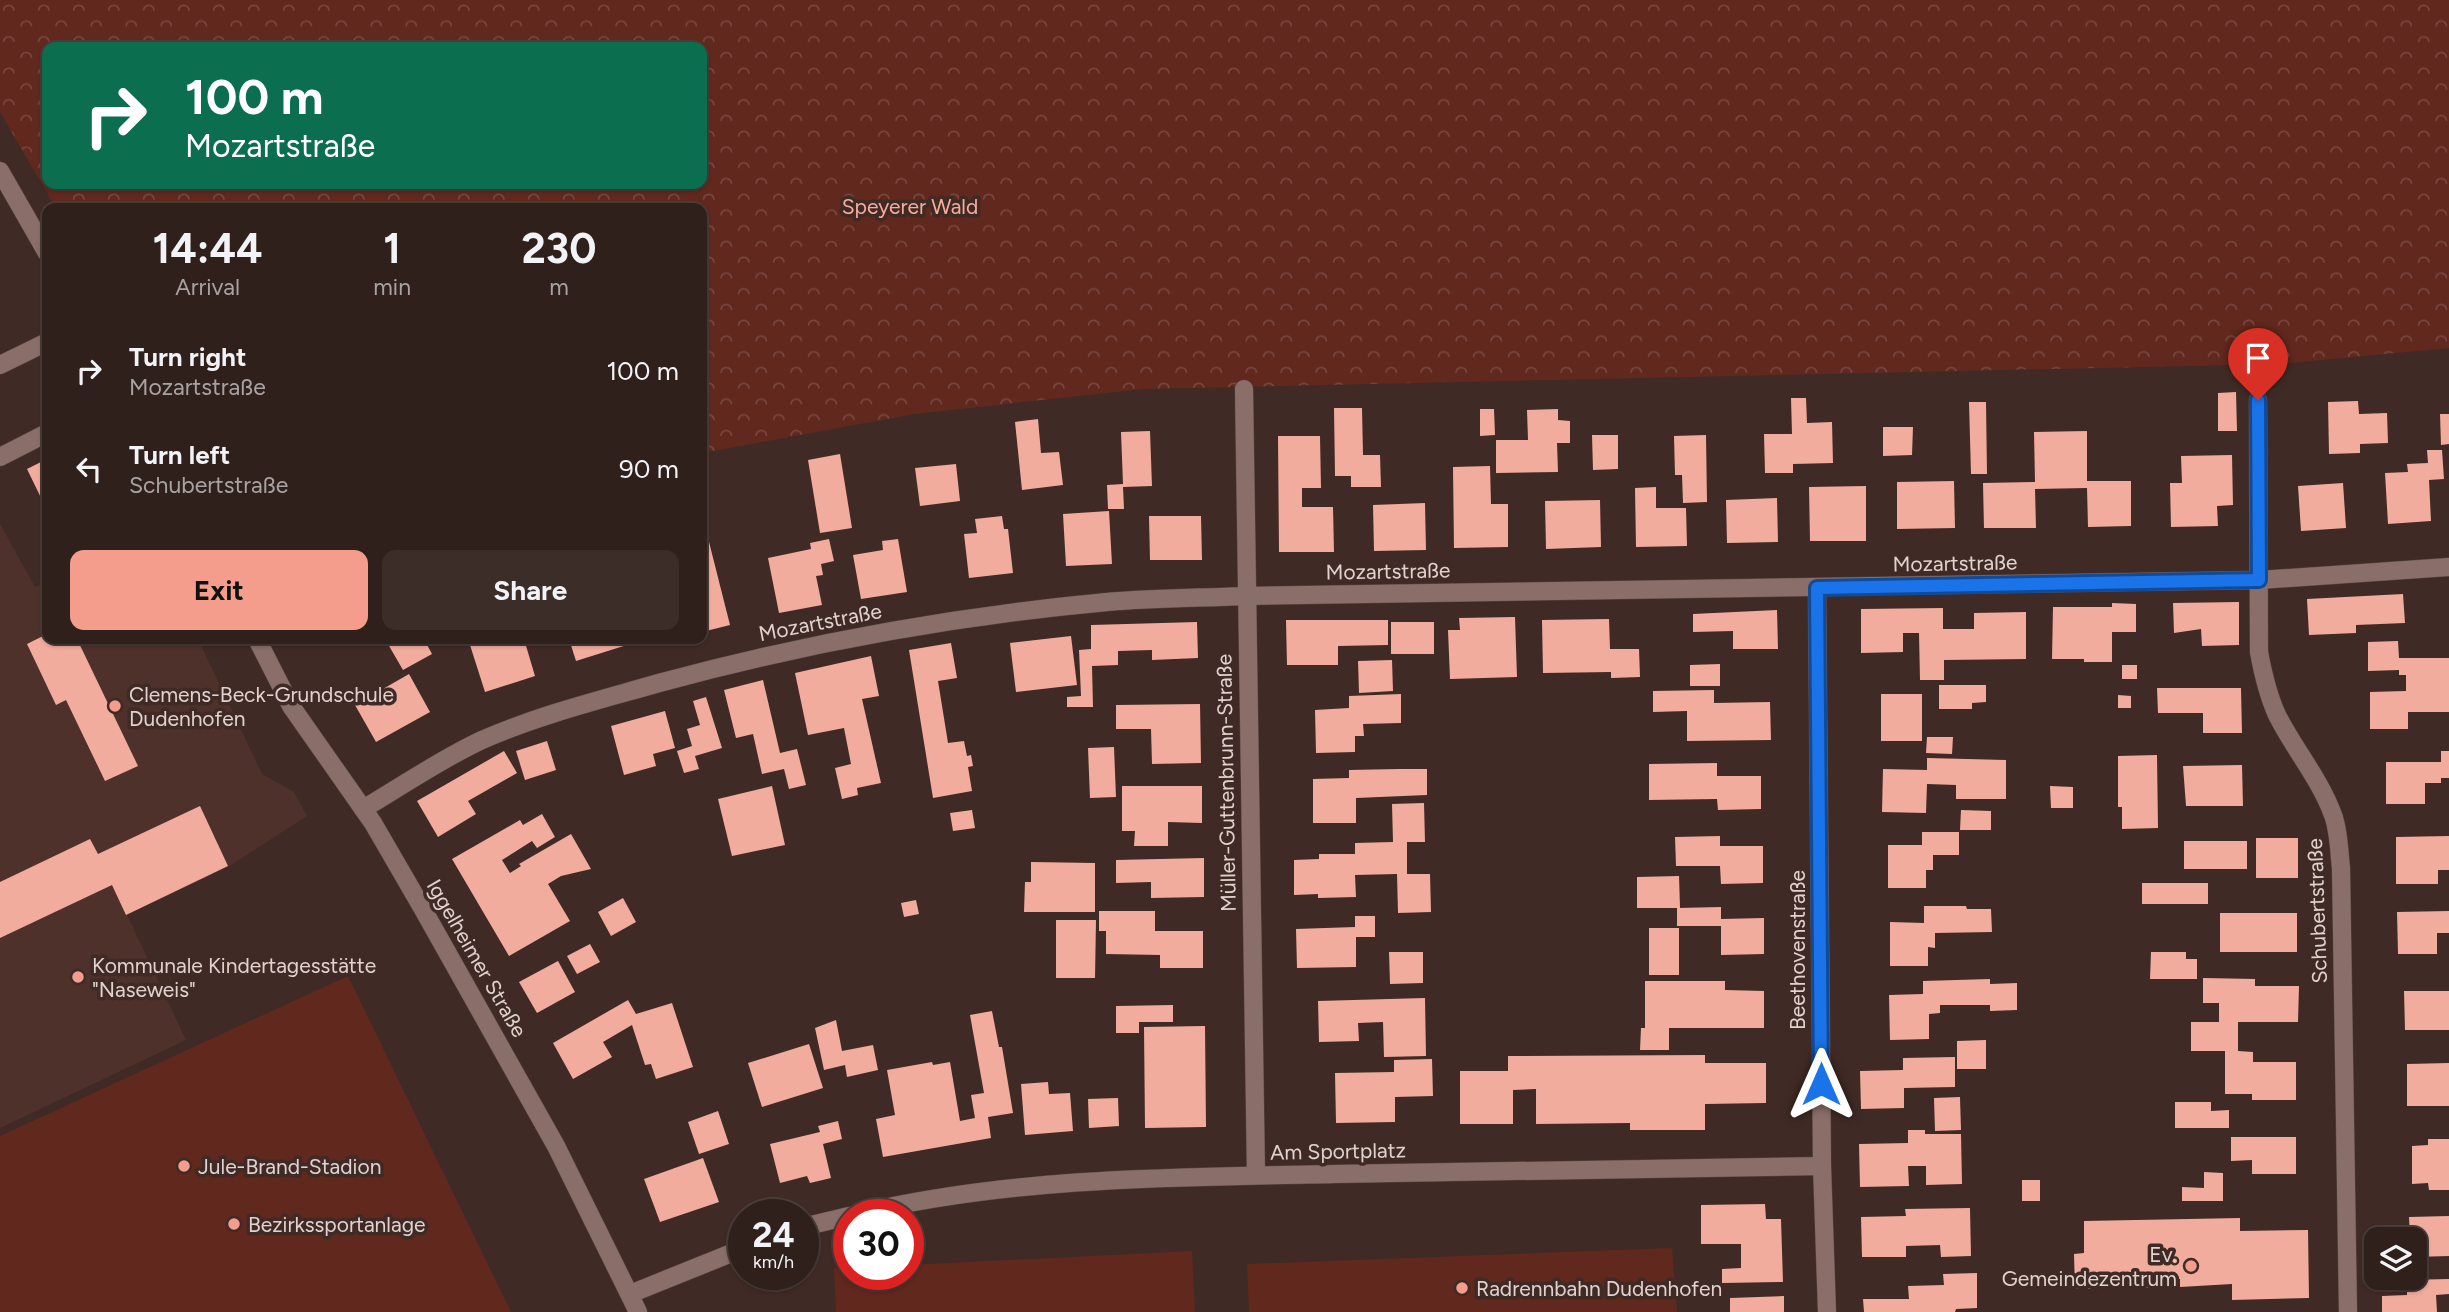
<!DOCTYPE html>
<meta charset="utf-8">
<style>
:root{--surface:#30201c;--page:#3c2d29;--text:#f1f3f6;--muted:#a8a3a3;--line:#4b3e3b;--accent:#f49d8c}
body{margin:0;font-family:Figtree,sans-serif;background:var(--page);color:var(--text);height:100vh;display:flex;flex-direction:column;font-size:26px;white-space:nowrap}
*{box-sizing:border-box;margin:0}
p{font-size:23px;color:var(--muted)}
.icon{flex:none;width:38px;height:38px;fill:none;stroke:currentColor;stroke-width:2;stroke-linecap:round;stroke-linejoin:round}
.map{position:relative;flex:1;overflow:hidden}
.sheet{position:absolute;left:42px;top:203px;width:665px;height:441px;display:flex;flex-direction:column;background:var(--surface);border-radius:14px;box-shadow:0 2px 5px #0004,0 0 0 2px var(--line)}
.sheet>*{flex:none}
.banner{position:absolute;left:42px;top:42px;width:665px;height:147px;border-radius:14px;box-shadow:0 2px 5px #0004,0 0 0 2px var(--line);background:#0b6e4f;color:#fff;overflow:hidden}
.controls{position:absolute;left:2364px;top:1227px;display:grid;gap:14px}
.controls a{display:grid;place-items:center;width:63px;height:63px;border-radius:14px;background:var(--surface);box-shadow:0 2px 5px #0004,0 0 0 2px var(--line);font-size:35px}
.speed{position:absolute;left:728px;top:1199px;display:flex;gap:14px;font-size:35px;font-weight:700;text-align:center}
.speed>*{display:grid;place-content:center;width:91px;height:91px;border-radius:50%;background:var(--surface);box-shadow:0 2px 5px #0004,0 0 0 2px var(--line);line-height:1}
.speed small{font-size:18px;font-weight:400}
.speed .limit{border:10px solid #d22;background:#fff;color:#111}
.pin{position:absolute;display:grid;place-items:center;width:60px;height:60px;color:#fff;margin:-72px -30px;border-radius:50% 50% 50% 0;rotate:-45deg;box-shadow:0 0 7px #0007}
.pin .icon{rotate:45deg}
.me{position:absolute;width:77px;margin:-38px;rotate:0deg;stroke-linejoin:round;filter:drop-shadow(0 0 5px #0008)}
.turn{display:flex;align-items:center;gap:24px;height:147px;padding:0 28px;font-size:32px}
.turn .icon{width:91px;height:91px;stroke-width:2.5}
.turn b{display:block;font-size:49px;line-height:60px}
.eta{display:flex;justify-content:space-evenly;align-items:center;height:119px;text-align:center}
.eta b{font-size:42px;font-weight:700;line-height:49px}
.action{display:flex;gap:14px;margin-top:auto;padding:14px 28px}
.action a{flex:1;height:80px;border-radius:14px;background:var(--accent);color:#111;font-size:28px;font-weight:700;line-height:80px;text-align:center}
.action a+a{background:var(--page);color:var(--text)}
ul{padding:0;list-style:none}
li{display:flex;align-items:center;gap:21px;height:98px;padding:0 28px}
li div{flex:1}
li b{display:block;font-size:26px}
li em{font-style:normal}
.map>svg:first-child{display:block}
.built{fill:#4f312b}
.forest{fill:url(#forest-crowns);fill-rule:evenodd}
.pitch{fill:#61281e}
.building{fill:#f2ac9d}
.lines{fill:none;stroke-linecap:round;stroke-linejoin:round}
.minor-casing{stroke:#5a4844;stroke-width:19}
.minor{stroke:#896e69;stroke-width:18}
.route-casing{stroke:#114b97;stroke-width:18}
.route{stroke:#1a73e8;stroke-width:12}
.poi-dot{fill:#f49d8c;stroke:#402a25;stroke-width:2.5}
.labels{text-anchor:middle;dominant-baseline:central;stroke-width:7;stroke-linejoin:round;paint-order:stroke}
.park-label{font-size:21px;fill:#f8ac9c;stroke:#402a25}
.street-label{font-size:21px;fill:#e1d2cf;stroke:#402a25}
.poi-label{font-size:21px;fill:#e1d2cf;stroke:#402a25;text-anchor:start}
</style>
<div class="map">
<svg width="2449" height="1312" viewBox="0 0 2449 1312">
<defs>
<pattern id="forest-crowns" width="20" height="18" patternUnits="userSpaceOnUse" patternTransform="scale(1.75)"><rect width="20" height="18" fill="#61281e"/><path d="M2 6a3 3 0 1 1 6 0M12 15a3 3 0 1 1 6 0" fill="none" stroke="#77463e"/></pattern>
</defs>
<rect width="100%" height="100%" fill="#402a25"/>
<polygon class="built" points="0,524 35,587 47,582 47,639 198,639 262,774 294,792 307,816 228,867 127,915 186,1040 0,1128"/>
<path class="forest" d="M0 0H2449V348L2277 364 1143 389 914 414 702 453V208H56L0 112ZM47 47H702V184H47Z"/>
<g class="pitch">
<polygon points="348,976 511,1312 0,1312 0,1136"/>
<polygon points="1672,1248 1677,1312 1249,1312 1247,1264"/>
<polygon points="1192,1251 1195,1312 836,1312 834,1268 849,1267 849,1274 908,1274 908,1265"/>
</g>
<g class="building">
<polygon points="2236,392 2237,431 2218,431 2218,393"/>
<polygon points="1791,398 1806,398 1807,423 1832,422 1833,463 1793,464 1793,473 1765,473 1764,434 1792,434"/>
<polygon points="2358,401 2359,414 2387,413 2388,443 2360,444 2360,453 2329,454 2328,402"/>
<polygon points="1969,402 1986,402 1987,474 1971,474"/>
<polygon points="1334,408 1362,408 1363,455 1380,455 1381,487 1351,487 1351,476 1335,476"/>
<polygon points="1480,409 1494,409 1495,435 1480,436"/>
<polygon points="1558,409 1558,420 1570,421 1570,443 1557,443 1558,472 1496,473 1496,440 1528,440 1527,410"/>
<polygon points="2440,414 2449,414 2449,444 2441,445"/>
<polygon points="1038,419 1041,453 1059,452 1063,485 1022,490 1015,422"/>
<polygon points="1883,427 1913,427 1912,455 1883,456"/>
<polygon points="1150,431 1152,486 1123,487 1124,509 1108,509 1107,485 1123,484 1121,432"/>
<polygon points="2087,431 2087,481 2131,481 2131,526 2088,527 2087,488 2035,489 2036,528 1984,528 1983,483 2035,482 2034,432"/>
<polygon points="1592,435 1618,435 1618,469 1593,470"/>
<polygon points="1706,435 1707,502 1683,503 1682,475 1675,475 1674,436"/>
<polygon points="1278,436 1320,436 1321,488 1302,488 1302,507 1333,507 1334,552 1279,552"/>
<polygon points="2427,450 2442,450 2444,479 2429,480 2431,521 2388,524 2385,473 2408,472 2407,464 2428,463"/>
<polygon points="840,454 852,528 820,533 808,460"/>
<polygon points="2232,455 2233,505 2217,506 2218,526 2171,527 2170,483 2182,483 2181,456"/>
<polygon points="47,459 47,502 44,504 27,469"/>
<polygon points="956,464 960,501 920,506 915,468"/>
<polygon points="1490,466 1491,504 1508,504 1508,547 1454,548 1453,467"/>
<polygon points="1954,481 1955,528 1897,529 1897,482"/>
<polygon points="2343,483 2346,528 2301,531 2298,486"/>
<polygon points="1866,486 1866,541 1810,541 1809,487"/>
<polygon points="1656,487 1656,508 1686,508 1687,546 1636,547 1635,488"/>
<polygon points="1777,498 1778,542 1727,543 1726,500"/>
<polygon points="1600,500 1601,547 1546,549 1545,501"/>
<polygon points="1425,503 1426,550 1374,551 1373,505"/>
<polygon points="1109,511 1112,564 1066,566 1063,514"/>
<polygon points="1002,516 1004,529 1008,529 1013,573 969,578 964,534 977,533 975,519"/>
<polygon points="1149,516 1201,516 1202,560 1150,560"/>
<polygon points="702,526 705,526 730,625 702,632"/>
<polygon points="829,539 834,561 821,564 823,575 816,576 822,605 779,613 768,558 811,549 810,543"/>
<polygon points="898,539 907,592 861,599 853,555 883,550 882,541"/>
<polygon points="2403,594 2405,623 2356,625 2356,633 2309,635 2307,599"/>
<polygon points="2239,602 2239,645 2202,646 2201,629 2174,633 2173,603"/>
<polygon points="2112,603 2136,604 2136,632 2112,632 2112,662 2084,662 2084,659 2052,659 2053,607 2112,607"/>
<polygon points="1943,608 1943,629 1974,629 1974,613 2026,612 2026,659 1944,660 1944,680 1920,680 1919,633 1903,633 1903,652 1861,653 1861,609"/>
<polygon points="1777,610 1778,649 1733,649 1733,631 1693,632 1693,614"/>
<polygon points="1515,617 1517,677 1450,679 1448,630 1460,630 1459,618"/>
<polygon points="1609,619 1610,649 1639,649 1640,677 1611,678 1611,672 1543,673 1542,620"/>
<polygon points="1286,620 1388,620 1388,645 1338,646 1338,665 1287,665"/>
<polygon points="1197,622 1198,658 1152,660 1152,650 1118,651 1118,665 1092,666 1093,707 1067,707 1067,697 1081,696 1079,650 1091,649 1091,625"/>
<rect x="1391" y="622" width="43" height="32"/>
<polygon points="47,634 47,639 77,639 138,766 105,781 66,700 56,705 27,644"/>
<polygon points="1071,636 1077,685 1016,692 1010,643"/>
<polygon points="385,639 424,639 432,654 403,670"/>
<polygon points="491,639 524,639 535,676 485,692 470,645"/>
<polygon points="569,639 628,639 630,644 576,661"/>
<polygon points="2398,641 2399,658 2449,658 2449,712 2408,712 2408,729 2370,729 2370,692 2406,691 2406,675 2399,675 2399,670 2368,671 2368,642"/>
<polygon points="951,643 957,678 938,681 948,743 964,741 967,756 971,755 973,766 968,767 972,791 933,798 909,650"/>
<polygon points="871,656 879,696 862,699 881,783 857,788 858,795 842,799 835,768 851,764 844,728 808,735 795,673"/>
<polygon points="1392,660 1393,691 1359,693 1358,661"/>
<polygon points="1720,664 1720,686 1690,686 1690,665"/>
<rect x="2122" y="665" width="15" height="14"/>
<polygon points="409,674 430,712 376,742 355,705"/>
<polygon points="763,680 780,753 797,749 806,785 789,789 784,769 762,774 753,734 736,738 724,690"/>
<polygon points="1939,685 1986,685 1986,702 1972,703 1972,709 1939,709"/>
<polygon points="2157,688 2241,688 2242,733 2203,733 2203,713 2158,713"/>
<polygon points="1714,690 1714,703 1770,702 1771,740 1687,741 1687,711 1653,712 1653,691"/>
<polygon points="1401,694 1401,723 1363,724 1364,736 1355,736 1355,752 1316,753 1315,710 1349,708 1349,696"/>
<rect x="1881" y="694" width="41" height="47"/>
<polygon points="2118,695 2131,696 2131,708 2118,708"/>
<polygon points="706,697 722,748 695,756 699,769 684,773 677,751 692,746 687,729 700,725 693,701"/>
<polygon points="1200,704 1201,763 1152,764 1151,729 1116,729 1116,705"/>
<polygon points="665,711 675,748 653,754 656,766 624,775 611,726"/>
<polygon points="1927,737 1953,737 1952,754 1926,753"/>
<polygon points="547,741 556,770 525,780 516,751"/>
<polygon points="1114,747 1116,797 1090,798 1088,748"/>
<polygon points="504,751 517,773 468,801 476,814 438,837 417,801"/>
<polygon points="2441,751 2449,751 2449,778 2441,778 2441,783 2425,783 2425,804 2386,804 2386,762 2441,762"/>
<polygon points="2157,755 2158,828 2122,829 2122,807 2118,807 2118,756"/>
<polygon points="1927,758 2006,760 2006,799 1956,799 1956,785 1927,784 1926,813 1882,812 1883,769 1927,770"/>
<polygon points="1717,763 1717,776 1761,776 1761,809 1718,810 1717,799 1649,800 1649,764"/>
<polygon points="2242,765 2243,806 2186,806 2183,766"/>
<polygon points="1399,769 1427,769 1427,795 1356,798 1356,823 1313,823 1313,779 1349,778 1349,770"/>
<polygon points="772,786 785,845 732,856 718,799"/>
<polygon points="1122,786 1202,786 1202,823 1168,822 1168,846 1134,846 1135,831 1122,831"/>
<polygon points="2050,786 2073,787 2073,808 2051,808"/>
<polygon points="1424,803 1425,842 1407,842 1407,874 1430,874 1431,912 1398,913 1397,874 1355,875 1356,897 1318,898 1318,894 1294,895 1294,860 1319,859 1319,854 1355,854 1355,843 1393,842 1392,804"/>
<polygon points="200,806 228,866 126,915 112,885 0,938 0,882 90,839 98,854"/>
<polygon points="972,810 975,828 953,831 950,813"/>
<polygon points="1961,810 1991,811 1991,830 1960,830"/>
<polygon points="542,814 555,837 537,848 532,841 502,860 510,873 521,866 519,864 571,834 591,869 561,876 548,884 570,921 509,956 452,859 520,820 523,825"/>
<polygon points="1922,832 1959,832 1959,855 1933,855 1933,870 1926,870 1926,888 1888,888 1888,845 1922,845"/>
<polygon points="1720,836 1720,846 1763,846 1763,883 1721,884 1720,866 1676,866 1675,837"/>
<polygon points="2449,836 2449,870 2438,870 2438,884 2396,884 2396,837"/>
<rect x="2256" y="838" width="42" height="40"/>
<rect x="2184" y="841" width="63" height="28"/>
<polygon points="1204,858 1204,897 1151,898 1151,882 1116,883 1116,860"/>
<polygon points="1031,862 1095,863 1095,912 1024,912 1025,882 1031,882"/>
<polygon points="1679,876 1680,908 1637,908 1637,877"/>
<rect x="2142" y="883" width="66" height="21"/>
<polygon points="623,898 636,922 611,936 598,912"/>
<polygon points="916,900 919,914 904,917 901,903"/>
<polygon points="1924,906 1966,906 1967,909 1991,909 1992,932 1935,933 1935,948 1928,947 1928,966 1890,966 1890,922 1924,923"/>
<polygon points="1721,907 1721,919 1764,918 1764,954 1721,955 1721,926 1677,926 1677,908"/>
<polygon points="1099,911 1155,911 1155,931 1203,931 1203,968 1160,968 1160,955 1106,954 1106,931 1099,931"/>
<polygon points="2449,911 2449,933 2437,933 2437,954 2398,954 2397,912"/>
<rect x="2220" y="913" width="77" height="39"/>
<polygon points="1355,916 1375,916 1375,937 1356,937 1356,967 1297,968 1296,929 1355,927"/>
<polygon points="1056,920 1096,920 1095,978 1056,978"/>
<rect x="1649" y="928" width="30" height="47"/>
<polygon points="590,944 600,962 577,974 567,956"/>
<polygon points="1389,952 1423,952 1423,983 1390,984"/>
<polygon points="2151,952 2186,952 2186,959 2197,959 2197,979 2150,979"/>
<polygon points="558,961 575,992 537,1013 519,982"/>
<polygon points="2203,978 2255,979 2255,986 2299,986 2298,1022 2238,1022 2238,1051 2253,1052 2253,1062 2296,1062 2296,1100 2252,1100 2252,1094 2225,1094 2225,1051 2191,1051 2191,1022 2219,1022 2219,1003 2203,1003"/>
<polygon points="1990,979 1990,984 2017,983 2017,1010 1990,1011 1990,1005 1940,1005 1940,1013 1929,1014 1929,1039 1890,1040 1889,995 1923,994 1923,981"/>
<polygon points="1645,981 1725,981 1725,990 1764,991 1764,1028 1669,1028 1669,1050 1640,1050 1641,1028 1645,1028"/>
<polygon points="2404,991 2449,991 2449,1030 2405,1030"/>
<polygon points="1425,998 1426,1056 1384,1057 1383,1022 1358,1023 1359,1041 1319,1042 1318,1001"/>
<polygon points="628,1000 636,1014 672,1003 693,1067 656,1079 651,1064 645,1065 632,1025 603,1042 612,1057 573,1079 553,1043"/>
<polygon points="1173,1005 1173,1022 1139,1022 1139,1033 1116,1033 1116,1006"/>
<polygon points="992,1011 999,1047 1002,1047 1013,1113 988,1117 991,1138 883,1157 876,1119 895,1115 887,1070 932,1062 933,1065 950,1062 960,1121 975,1118 971,1095 984,1093 970,1015"/>
<polygon points="836,1020 842,1051 873,1045 878,1070 847,1077 845,1065 824,1070 815,1028"/>
<polygon points="1205,1026 1206,1127 1145,1128 1144,1027"/>
<polygon points="1986,1040 1986,1069 1957,1069 1957,1041"/>
<polygon points="809,1044 823,1088 762,1107 748,1063"/>
<polygon points="1705,1055 1705,1063 1766,1063 1766,1103 1705,1104 1705,1130 1630,1130 1630,1123 1536,1124 1536,1089 1513,1090 1513,1124 1460,1124 1460,1071 1508,1071 1508,1056"/>
<polygon points="1955,1057 1955,1087 1904,1088 1904,1108 1861,1109 1860,1071 1903,1070 1903,1058"/>
<polygon points="1432,1059 1433,1096 1395,1097 1395,1122 1336,1123 1335,1073 1394,1072 1394,1060"/>
<polygon points="2449,1063 2449,1106 2407,1106 2407,1064"/>
<polygon points="1048,1082 1049,1094 1070,1093 1073,1131 1025,1135 1021,1084"/>
<polygon points="1960,1097 1961,1130 1935,1131 1934,1098"/>
<polygon points="1118,1098 1119,1126 1089,1128 1088,1099"/>
<polygon points="2175,1102 2211,1102 2211,1111 2229,1110 2229,1128 2175,1128"/>
<polygon points="718,1111 729,1144 699,1154 688,1122"/>
<polygon points="838,1121 842,1139 823,1144 831,1178 810,1183 807,1176 780,1183 770,1144 820,1132 818,1126"/>
<polygon points="1908,1130 1925,1130 1925,1134 1961,1134 1962,1184 1926,1185 1926,1166 1908,1166 1909,1186 1860,1187 1859,1144 1908,1143"/>
<polygon points="2231,1137 2296,1137 2296,1174 2252,1174 2252,1160 2231,1161"/>
<polygon points="2428,1139 2449,1139 2449,1190 2429,1190 2428,1183 2412,1184 2412,1146 2428,1145"/>
<polygon points="703,1158 719,1202 660,1222 644,1179"/>
<polygon points="2204,1172 2223,1173 2223,1201 2182,1201 2182,1187 2204,1188"/>
<rect x="2022" y="1180" width="18" height="21"/>
<polygon points="1765,1204 1766,1219 1781,1219 1783,1282 1722,1283 1722,1269 1741,1268 1741,1244 1701,1244 1701,1205"/>
<polygon points="1970,1208 1971,1256 1941,1257 1940,1245 1906,1246 1906,1257 1862,1257 1861,1217 1906,1216 1905,1209"/>
<polygon points="2449,1216 2449,1256 2415,1257 2415,1239 2410,1239 2409,1217"/>
<polygon points="2240,1218 2240,1231 2308,1230 2309,1298 2232,1300 2232,1284 2180,1287 2180,1279 2168,1279 2168,1287 2127,1288 2127,1279 2115,1279 2115,1288 2075,1289 2074,1254 2084,1253 2084,1221"/>
<polygon points="1977,1273 1977,1308 1956,1309 1955,1312 1864,1312 1863,1299 1909,1299 1908,1286 1944,1285 1943,1274"/>
<polygon points="2449,1279 2449,1294 2436,1295 2437,1312 2382,1312 2382,1296 2407,1295 2407,1280"/>
<polygon points="1784,1296 1784,1312 1730,1312 1730,1298"/>
</g>
<g class="lines">
<defs>
<g id="minor">
<polyline points="0,171 47,253"/>
<polyline points="0,365 47,342"/>
<polyline points="1244,389 1256,1175"/>
<path d="M2258 400 2259 652C2263 674 2268 695 2277 715 2294 749 2320 779 2333 815 2339 831 2339 851 2341 868L2348 1312"/>
<polyline points="0,457 47,433"/>
<polyline points="1817,588 1822,1166 1827,1312"/>
<polyline points="257,639 291,706 373,823 424,911 556,1146 638,1312"/>
<path d="M363 809C402 786 441 759 482 740 539 715 600 700 659 683 806 643 956 616 1107 602 1153 598 1200 598 1245 596L2259 580 2449 567"/>
<path d="M857 1214C1012 1177 1176 1177 1335 1174 1498 1172 1660 1169 1822 1166"/>
<polyline points="803,1227 849,1216"/>
<polyline points="630,1294 744,1248"/>
</g>
</defs>
<use href="#minor" class="minor-casing"/>
<use href="#minor" class="minor"/>
</g>
<g class="lines">
<defs>
<polyline id="route" points="1821,1084 1817,588 2259,580 2258,400"/>
</defs>
<use href="#route" class="route-casing"/>
<use href="#route" class="route"/>
</g>
<g class="poi-dot">
<circle cx="115" cy="706" r="7"/>
<circle cx="78" cy="977" r="7"/>
<circle cx="184" cy="1166" r="7"/>
<circle cx="234" cy="1224" r="7"/>
<circle cx="2191" cy="1266" r="7"/>
<circle cx="1462" cy="1288" r="7"/>
</g>
<g class="labels">
<g class="park-label">
<text x="910" y="206">Speyerer Wald</text>
</g>
<g class="street-label">
<text transform="translate(1955 563) rotate(-1)">Mozartstraße</text>
<text transform="translate(1388 571) rotate(-1)">Mozartstraße</text>
<text transform="translate(820 622) rotate(-11)">Mozartstraße</text>
<text transform="translate(1226 783) rotate(-91)">Müller-Guttenbrunn-Straße</text>
<text transform="translate(2317 911) rotate(-92)">Schubertstraße</text>
<text transform="translate(1797 950) rotate(-90)">Beethovenstraße</text>
<text transform="translate(477 958) rotate(60)">Iggelheimer Straße</text>
<text transform="translate(1338 1151) rotate(-1)">Am Sportplatz</text>
</g>
<g class="poi-label">
<text x="129" y="694">Clemens-Beck-Grundschule<tspan x="129" dy="24">Dudenhofen</tspan></text>
<text x="92" y="965">Kommunale Kindertagesstätte<tspan x="92" dy="24">"Naseweis"</tspan></text>
<text x="198" y="1166">Jule-Brand-Stadion</text>
<text x="248" y="1224">Bezirkssportanlage</text>
<text x="2177" y="1254" text-anchor="end">Ev.<tspan x="2177" dy="24">Gemeindezentrum</tspan></text>
<text x="1476" y="1288">Radrennbahn Dudenhofen</text>
</g>
</g>
</svg>
<div class="controls">
<a><svg class="icon" aria-label="layers" viewBox="0 0 24 24"><path d="M12 4l9 5-9 5-9-5zM3 14l9 5 9-5"/></svg></a>
</div>
<div class="speed"><div>24<small>km/h</small></div><div class="limit">30</div></div>
<div class="pin" style="left:2258px;top:400px;background:#d93025"><svg class="icon" aria-label="arrive" viewBox="0 0 24 24"><path d="M6 21V4h12l-3 4 3 4H6"/></svg></div>
<svg class="me" style="left:1821px;top:1084px" viewBox="-20 -20 40 40"><path d="M0-17L14 15 0 8-14 15z" fill="#1a73e8" stroke="#fff" stroke-width="4"/></svg>
<div class="banner">
<div class="turn"><svg class="icon" aria-label="right" viewBox="0 0 24 24"><path d="M7 20v-9h11M14 6l5 5-5 5"/></svg><div><b>100 m</b>Mozartstraße</div></div>
</div>
<section class="sheet">
<div class="eta">
<div><b>14:44</b><p>Arrival</p></div>
<div><b>1</b><p>min</p></div>
<div><b>230</b><p>m</p></div>
</div>
<ul>
<li><svg class="icon" aria-label="right" viewBox="0 0 24 24"><path d="M7 20v-9h11M14 6l5 5-5 5"/></svg><div><b>Turn right</b><p>Mozartstraße</p></div><em>100 m</em></li>
<li><svg class="icon" aria-label="left" viewBox="0 0 24 24"><path d="M17 20v-9H6M10 6l-5 5 5 5"/></svg><div><b>Turn left</b><p>Schubertstraße</p></div><em>90 m</em></li>
</ul>
<div class="action"><a>Exit</a><a>Share</a></div>
</section>
</div>
